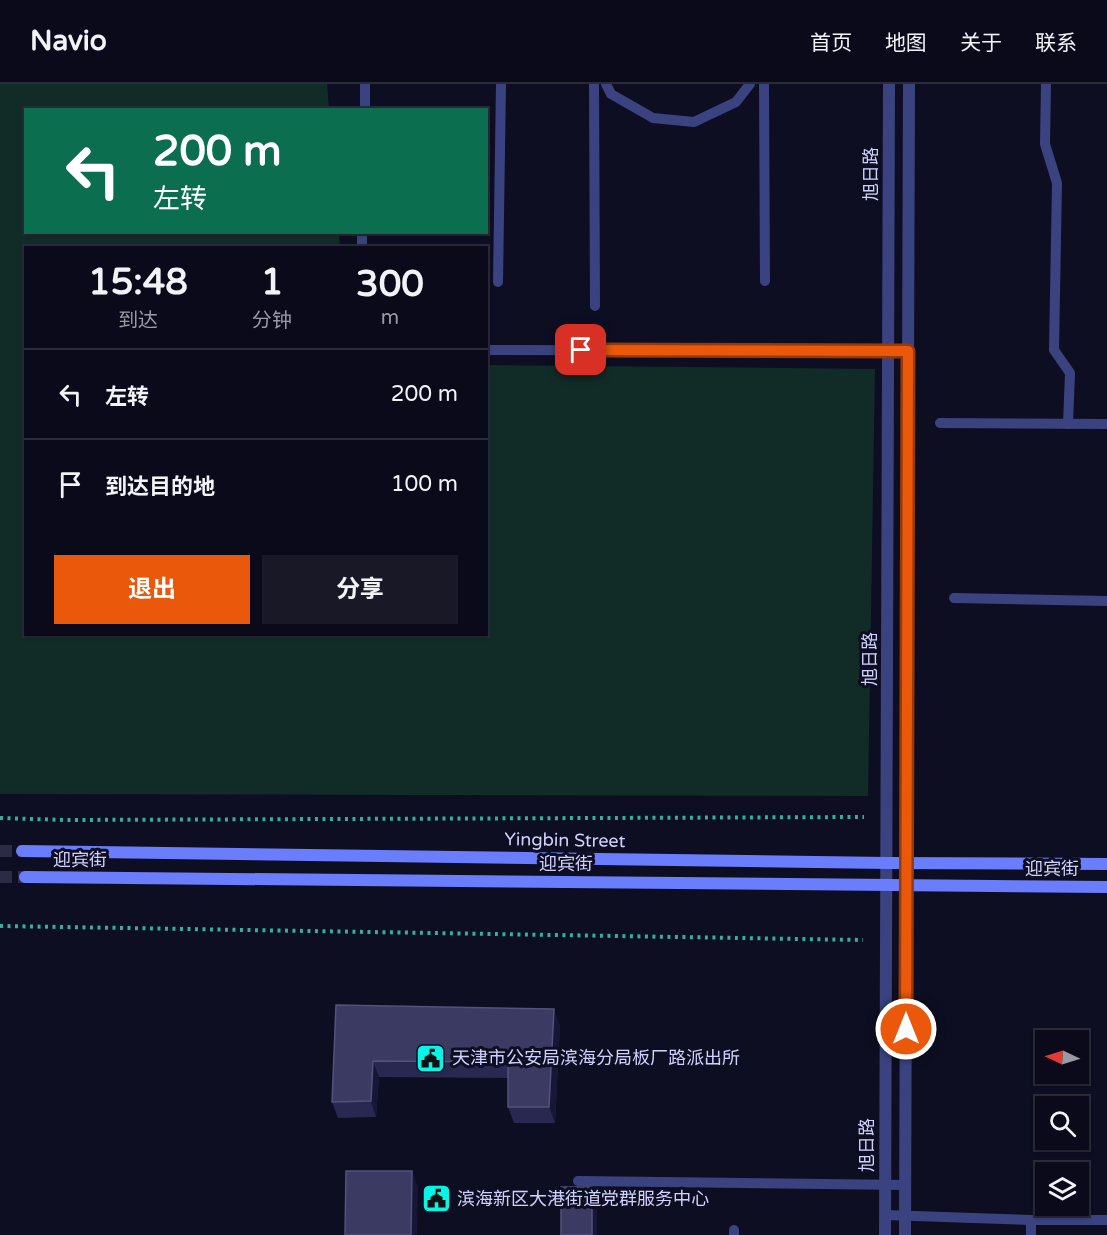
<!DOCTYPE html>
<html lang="zh">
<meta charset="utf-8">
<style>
:root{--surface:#0a0a1a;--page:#181827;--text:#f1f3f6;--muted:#999aa2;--line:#2a2b39;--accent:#ea580c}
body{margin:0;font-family:"Varela Round","Noto Sans SC",sans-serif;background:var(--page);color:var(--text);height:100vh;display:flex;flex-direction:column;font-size:22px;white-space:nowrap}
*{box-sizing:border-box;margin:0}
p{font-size:20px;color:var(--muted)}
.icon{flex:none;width:33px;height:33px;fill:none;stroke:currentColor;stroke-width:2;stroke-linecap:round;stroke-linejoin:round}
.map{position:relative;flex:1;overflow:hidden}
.panel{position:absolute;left:24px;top:162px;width:464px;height:390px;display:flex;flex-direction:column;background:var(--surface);border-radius:0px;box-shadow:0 2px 4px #0004,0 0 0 2px var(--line)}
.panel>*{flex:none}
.banner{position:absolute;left:24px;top:24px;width:464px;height:126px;border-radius:0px;box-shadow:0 2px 4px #0004,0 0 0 2px var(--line);background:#0b6e4f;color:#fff;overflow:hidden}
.needle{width:39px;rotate:274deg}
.tools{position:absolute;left:1035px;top:946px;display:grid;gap:12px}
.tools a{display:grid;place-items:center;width:54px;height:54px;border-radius:0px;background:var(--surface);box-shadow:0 2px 4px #0004,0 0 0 2px var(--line);font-size:30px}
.pin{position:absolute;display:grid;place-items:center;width:51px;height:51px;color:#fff;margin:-26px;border-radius:12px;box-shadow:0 3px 9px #0006}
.me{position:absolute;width:66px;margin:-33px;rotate:0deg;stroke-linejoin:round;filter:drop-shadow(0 0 4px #0008)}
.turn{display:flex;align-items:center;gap:21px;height:126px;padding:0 30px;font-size:27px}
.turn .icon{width:78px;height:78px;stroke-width:2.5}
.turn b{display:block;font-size:42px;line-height:51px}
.eta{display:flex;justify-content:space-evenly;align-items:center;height:102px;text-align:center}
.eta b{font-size:36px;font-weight:700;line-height:42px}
.primary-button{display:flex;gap:12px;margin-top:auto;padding:12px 30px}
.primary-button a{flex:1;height:69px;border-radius:0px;background:var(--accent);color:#fff;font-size:24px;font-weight:700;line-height:69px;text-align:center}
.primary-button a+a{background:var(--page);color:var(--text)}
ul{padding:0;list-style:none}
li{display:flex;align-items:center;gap:18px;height:90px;padding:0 30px;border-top:2px solid var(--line)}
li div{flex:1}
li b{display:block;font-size:22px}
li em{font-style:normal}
header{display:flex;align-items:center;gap:36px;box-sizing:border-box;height:84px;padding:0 30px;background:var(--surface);border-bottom:2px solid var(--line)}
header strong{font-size:28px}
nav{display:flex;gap:33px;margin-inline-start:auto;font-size:21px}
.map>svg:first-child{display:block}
.green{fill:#112c27}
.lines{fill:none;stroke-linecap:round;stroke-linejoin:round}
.secondary-tunnel{stroke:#2b2b43;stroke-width:12;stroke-dasharray:12 6;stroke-linecap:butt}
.path{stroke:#31b195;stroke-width:4;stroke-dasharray:3 4.5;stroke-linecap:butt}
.service{stroke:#3a4380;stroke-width:10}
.minor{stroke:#3a4380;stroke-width:12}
.secondary{stroke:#6a7dfc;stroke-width:12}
.wall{fill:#292850}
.shaded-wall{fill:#161636}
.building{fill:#3b3a63;stroke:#52527b;stroke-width:1.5}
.route-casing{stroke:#983908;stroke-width:15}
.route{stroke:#ea580c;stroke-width:10}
.labels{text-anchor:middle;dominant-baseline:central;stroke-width:6;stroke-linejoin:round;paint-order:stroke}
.street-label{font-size:18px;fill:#d0d2fe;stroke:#0e0e22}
.poi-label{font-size:18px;fill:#d0d2fe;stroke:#0e0e22;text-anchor:start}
</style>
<header>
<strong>Navio</strong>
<nav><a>首页</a><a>地图</a><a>关于</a><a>联系</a></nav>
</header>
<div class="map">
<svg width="1107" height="1151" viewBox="0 0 1107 1151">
<rect width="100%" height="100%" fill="#0e0e22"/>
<polygon class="green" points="0,0 327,0 329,25 26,26 26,148 339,148 340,163 26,164 26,550 486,550 486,281 875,285 868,712 0,710"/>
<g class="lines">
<g class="secondary-tunnel">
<polyline points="0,767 22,767"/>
<polyline points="0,793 25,793"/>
</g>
<g class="path">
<polyline points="0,734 66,736 864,733"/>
<polyline points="0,842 863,856"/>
</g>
<g class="service">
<polyline points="594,0 595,222"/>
<polyline points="606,0 611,10 653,34 694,38 736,18 750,0"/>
<polyline points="764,0 765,197"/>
<polyline points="1046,0 1045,60 1057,99 1054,266 1070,289 1068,340"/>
<polyline points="365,26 365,0"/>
<polyline points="362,164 362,148"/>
<polyline points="498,198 501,0"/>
<polyline points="486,266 908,267"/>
<polyline points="940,339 1107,340"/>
<polyline points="954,514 1107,517"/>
<polyline points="578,1097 906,1101"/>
<polyline points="885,1131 1031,1136 1107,1136"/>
<polyline points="734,1151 734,1146"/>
<polyline points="1031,1151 1031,1136"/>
</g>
<g class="minor">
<polyline points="885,1151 889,0"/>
<polyline points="905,1151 909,0"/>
</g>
<g class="secondary">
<polyline points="22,767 887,779 1107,780"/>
<polyline points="25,793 1107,803"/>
</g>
</g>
<polygon class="wall" points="336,921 560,941 555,1039 514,1039 508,1023 508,994 379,993 376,1033 338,1034 332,1018"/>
<g class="shaded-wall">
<polygon points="554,925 560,941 555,1039 549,1023"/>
<polygon points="373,977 379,993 376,1033 371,1017"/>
<polygon points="412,1087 418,1103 417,1151 411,1151"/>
<polygon points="592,1103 597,1116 597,1151 592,1151"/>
</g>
<g class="building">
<polygon points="336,921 554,925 549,1023 508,1023 508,978 373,977 371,1017 332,1018"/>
<polygon points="346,1087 412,1087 411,1151 345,1151"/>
<rect x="561" y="1103" width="31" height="48"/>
</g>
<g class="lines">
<defs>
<polyline id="route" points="581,266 908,267 906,945"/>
</defs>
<use href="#route" class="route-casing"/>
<use href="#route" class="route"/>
</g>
<defs>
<symbol id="civic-square" viewBox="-11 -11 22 22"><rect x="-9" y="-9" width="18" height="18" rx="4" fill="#06f5e6" stroke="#0e0e22"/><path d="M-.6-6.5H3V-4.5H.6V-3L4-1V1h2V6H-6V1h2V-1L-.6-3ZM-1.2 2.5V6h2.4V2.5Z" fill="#111"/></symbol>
</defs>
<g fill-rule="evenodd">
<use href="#civic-square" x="414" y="958" width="33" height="33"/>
<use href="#civic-square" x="420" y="1098" width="33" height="33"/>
</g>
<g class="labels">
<g class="street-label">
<text transform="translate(871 90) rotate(-90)">旭日路</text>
<text transform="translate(870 575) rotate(-90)">旭日路</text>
<text transform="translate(565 756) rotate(1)">Yingbin Street</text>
<text x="80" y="776">迎宾街</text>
<text x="566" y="780">迎宾街</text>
<text x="1052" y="785">迎宾街</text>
<text transform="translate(867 1061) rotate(-90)">旭日路</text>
</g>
<g class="poi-label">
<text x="452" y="974">天津市公安局滨海分局板厂路派出所</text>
<text x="457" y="1115">滨海新区大港街道党群服务中心</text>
</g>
</g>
</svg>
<div class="tools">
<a><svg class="needle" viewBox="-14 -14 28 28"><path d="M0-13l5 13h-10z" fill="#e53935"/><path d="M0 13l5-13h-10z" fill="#999aa2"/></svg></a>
<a><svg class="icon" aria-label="search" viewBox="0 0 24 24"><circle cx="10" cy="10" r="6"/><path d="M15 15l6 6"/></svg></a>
<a><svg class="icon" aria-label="layers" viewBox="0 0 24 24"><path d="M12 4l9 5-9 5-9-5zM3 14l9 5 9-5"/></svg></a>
</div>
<div class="pin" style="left:581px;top:266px;background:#d93025"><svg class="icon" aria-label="arrive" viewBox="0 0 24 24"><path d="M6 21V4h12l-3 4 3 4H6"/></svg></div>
<svg class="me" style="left:906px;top:945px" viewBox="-20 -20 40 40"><circle r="17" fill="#ea580c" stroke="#fff" stroke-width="3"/><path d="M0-11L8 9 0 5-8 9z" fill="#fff"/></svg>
<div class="banner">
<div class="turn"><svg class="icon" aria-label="left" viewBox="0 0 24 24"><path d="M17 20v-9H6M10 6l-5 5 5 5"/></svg><div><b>200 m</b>左转</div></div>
</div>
<section class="panel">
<div class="eta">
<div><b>15:48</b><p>到达</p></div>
<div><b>1</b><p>分钟</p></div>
<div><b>300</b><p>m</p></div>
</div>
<ul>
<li><svg class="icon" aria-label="left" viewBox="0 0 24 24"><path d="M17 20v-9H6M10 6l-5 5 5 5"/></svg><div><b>左转</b></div><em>200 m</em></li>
<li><svg class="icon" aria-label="arrive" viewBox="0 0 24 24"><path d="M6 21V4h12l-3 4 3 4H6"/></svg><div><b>到达目的地</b></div><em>100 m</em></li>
</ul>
<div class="primary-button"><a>退出</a><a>分享</a></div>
</section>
</div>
